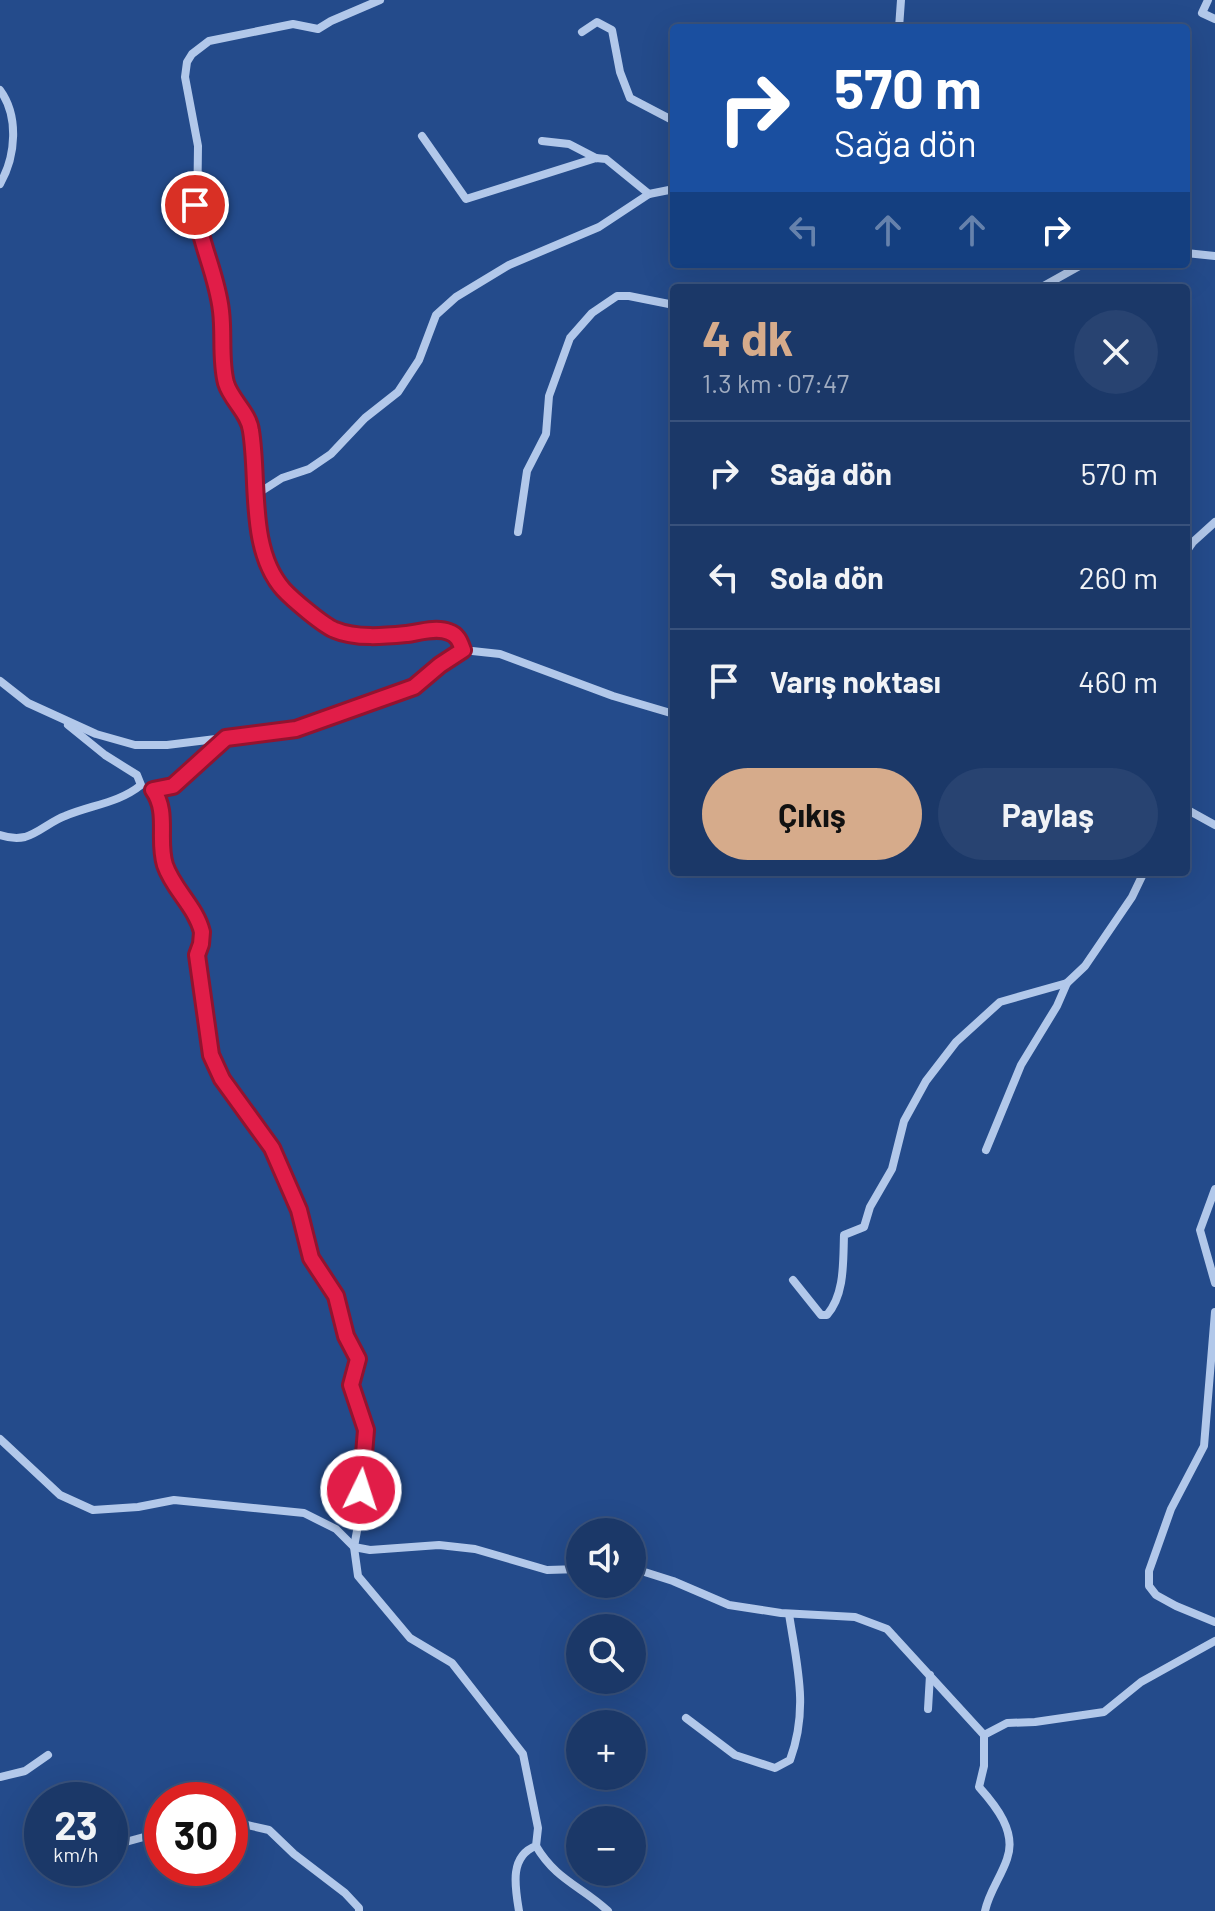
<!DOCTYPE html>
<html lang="tr">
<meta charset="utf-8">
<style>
:root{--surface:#1b3868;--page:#284371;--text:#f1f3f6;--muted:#a0acc0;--line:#39527c;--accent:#d6ab8b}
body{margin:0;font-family:Barlow,sans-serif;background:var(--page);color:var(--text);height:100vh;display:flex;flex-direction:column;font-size:30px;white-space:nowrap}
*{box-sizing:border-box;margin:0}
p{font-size:26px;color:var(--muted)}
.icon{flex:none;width:44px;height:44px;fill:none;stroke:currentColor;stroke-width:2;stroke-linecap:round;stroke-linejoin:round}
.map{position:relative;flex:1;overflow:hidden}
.panel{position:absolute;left:670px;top:284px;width:520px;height:592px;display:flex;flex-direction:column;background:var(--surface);border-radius:8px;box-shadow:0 8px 32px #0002,0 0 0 2px var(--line)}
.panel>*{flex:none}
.guide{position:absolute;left:670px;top:24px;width:520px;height:244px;border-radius:8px;box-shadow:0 8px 32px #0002,0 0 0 2px var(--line);background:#1a4fa0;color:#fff;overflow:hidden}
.buttons{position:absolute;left:566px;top:1518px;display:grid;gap:16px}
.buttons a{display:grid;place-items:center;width:80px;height:80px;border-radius:50%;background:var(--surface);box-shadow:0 8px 32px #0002,0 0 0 2px var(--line);font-size:40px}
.speed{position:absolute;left:24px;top:1782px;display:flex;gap:16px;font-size:40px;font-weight:700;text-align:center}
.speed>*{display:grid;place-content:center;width:104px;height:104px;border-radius:50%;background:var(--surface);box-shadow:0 8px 32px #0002,0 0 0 2px var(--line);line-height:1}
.speed small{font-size:20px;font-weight:400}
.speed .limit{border:12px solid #d22;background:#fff;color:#111}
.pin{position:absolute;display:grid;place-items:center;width:68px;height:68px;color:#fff;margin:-34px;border:4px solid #fff;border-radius:50%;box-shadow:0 2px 8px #0007}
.me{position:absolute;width:88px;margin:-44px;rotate:4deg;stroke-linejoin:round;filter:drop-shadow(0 0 6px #0008)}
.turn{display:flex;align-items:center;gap:28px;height:168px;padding:0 32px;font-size:36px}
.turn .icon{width:104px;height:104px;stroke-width:2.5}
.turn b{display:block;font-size:56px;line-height:68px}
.lanes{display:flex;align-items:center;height:76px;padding:0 32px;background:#0003;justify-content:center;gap:40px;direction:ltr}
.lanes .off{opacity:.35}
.round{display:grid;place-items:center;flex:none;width:84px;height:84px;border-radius:42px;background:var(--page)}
.overview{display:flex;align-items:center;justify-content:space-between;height:136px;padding:0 32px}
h1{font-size:48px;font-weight:700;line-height:60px;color:var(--accent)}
.cta{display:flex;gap:16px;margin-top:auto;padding:16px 32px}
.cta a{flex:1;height:92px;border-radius:48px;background:var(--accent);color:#111;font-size:32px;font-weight:700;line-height:92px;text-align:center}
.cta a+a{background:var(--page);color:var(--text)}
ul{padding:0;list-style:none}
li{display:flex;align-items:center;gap:24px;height:104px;padding:0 32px;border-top:2px solid var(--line)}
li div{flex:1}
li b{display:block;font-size:30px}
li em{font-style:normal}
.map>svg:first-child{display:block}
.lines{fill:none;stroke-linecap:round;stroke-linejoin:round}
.minor{stroke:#b2c8ea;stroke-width:8}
.route-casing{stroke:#92132f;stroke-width:20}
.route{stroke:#e11d48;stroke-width:14}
</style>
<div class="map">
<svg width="1215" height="1911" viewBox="0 0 1215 1911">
<rect width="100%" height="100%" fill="#244b8b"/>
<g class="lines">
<g class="minor">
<polyline points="1208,0 1202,13 1215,19"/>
<polyline points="899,28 901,0"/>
<polyline points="582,32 597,22 612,30 620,72 630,98 674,121"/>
<path d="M0 90C19 116 16 156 0 184"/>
<polyline points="422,136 466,199 596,158 606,159 649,194"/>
<polyline points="542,141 569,144 596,158"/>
<polyline points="1186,253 1215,256"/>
<polyline points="1040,288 1083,264"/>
<polyline points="257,494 251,427 227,387 223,367 221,312 215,277 197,221 198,146 185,77 187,62 192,54 209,41 293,24 318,29 331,21 380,0"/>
<polyline points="518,532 527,471 546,434 549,396 570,338 592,313 617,296 629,296 674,305"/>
<polyline points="1186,552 1193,542 1215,522"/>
<polyline points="463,650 459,639 452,633 439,629 398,635 360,635 334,630 283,589 269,565 257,519 257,494 282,478 309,469 331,454 365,418 398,392 419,360 436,315 456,297 509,265 599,227 649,194 674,189"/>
<polyline points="0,681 28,703 96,734 135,745 167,745 296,729 414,687 463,650 500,654 613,696 674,714"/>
<polyline points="150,789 173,786 225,739"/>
<path d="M153 790C169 812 157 840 165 865 173 889 196 907 202 932L201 944 197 955 211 1055 222 1079 272 1148 299 1210 311 1258 336 1296 346 1336 358 1359 351 1385 366 1430 359 1520 354 1547 358 1576 410 1638 452 1663 523 1754 538 1828 536 1846C509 1856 515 1887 519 1911"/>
<polyline points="1186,809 1215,825"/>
<path d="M0 835C9 838 16 839 25 837 39 833 51 821 65 816 91 805 119 803 141 785L137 775 105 755 68 725"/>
<polyline points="986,1150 1021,1065 1057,1006 1067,983"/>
<polyline points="1215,1189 1200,1230 1215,1283"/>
<path d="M793 1280 821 1315H827C845 1294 843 1262 844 1235L864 1227 870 1207 892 1169 904 1121 926 1081 956 1042 1000 1002 1067 983 1085 966 1132 897 1144 872"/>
<polyline points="1215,1312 1204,1446 1171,1509 1149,1571 1149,1586 1156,1595 1176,1606 1215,1622"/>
<polyline points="0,1439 60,1495 93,1510 138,1507 174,1500 304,1513 336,1529 354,1547 370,1550 439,1545 475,1549 547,1570 580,1569"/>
<path d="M632 1568 673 1581 729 1605 781 1613 855 1617 887 1629 984 1735V1766L979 1787C996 1806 1017 1832 1007 1859 1001 1877 989 1892 985 1911"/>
<polyline points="928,1709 930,1675"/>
<path d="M686 1718 735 1755 775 1768 790 1760C809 1709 797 1666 789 1614"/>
<polyline points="984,1735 1007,1723 1035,1722 1104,1712 1141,1682 1215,1641"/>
<polyline points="0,1777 25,1771 48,1755"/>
<polyline points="230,1821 269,1830 294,1854 345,1893 359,1908 359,1911"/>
<polyline points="110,1839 122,1843 162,1832"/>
<path d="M536 1846C556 1880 581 1886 608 1911"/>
</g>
</g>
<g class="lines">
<defs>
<path id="route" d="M195 205C199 242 217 274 221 311 224 335 220 360 226 383 231 400 249 413 251 431 259 480 248 549 283 589 292 599 324 626 335 630 356 639 386 636 407 634 420 632 437 627 449 632 458 635 460 642 463 650L440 665 414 687 296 729 226 738 173 786 153 790C169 812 157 840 165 865 173 889 196 907 202 932L201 944 197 955 211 1055 222 1079 272 1148 299 1210 311 1258 336 1296 346 1336 358 1359 351 1385 366 1430 361 1490"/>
</defs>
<use href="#route" class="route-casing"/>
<use href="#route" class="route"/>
</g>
</svg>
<div class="buttons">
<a><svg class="icon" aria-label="sound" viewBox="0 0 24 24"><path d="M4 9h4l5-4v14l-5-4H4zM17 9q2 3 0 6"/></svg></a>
<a><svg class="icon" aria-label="search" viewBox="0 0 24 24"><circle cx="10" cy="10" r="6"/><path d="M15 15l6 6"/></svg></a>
<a>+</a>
<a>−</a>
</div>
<div class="speed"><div>23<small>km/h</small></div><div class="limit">30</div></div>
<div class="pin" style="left:195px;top:205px;background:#d93025"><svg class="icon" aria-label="arrive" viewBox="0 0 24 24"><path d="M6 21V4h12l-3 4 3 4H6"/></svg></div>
<svg class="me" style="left:361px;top:1490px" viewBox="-20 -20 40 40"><circle r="17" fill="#e11d48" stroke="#fff" stroke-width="3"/><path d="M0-11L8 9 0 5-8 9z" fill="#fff"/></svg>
<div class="guide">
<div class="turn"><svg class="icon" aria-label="right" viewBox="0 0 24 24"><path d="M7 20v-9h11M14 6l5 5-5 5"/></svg><div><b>570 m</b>Sağa dön</div></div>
<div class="lanes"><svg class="icon off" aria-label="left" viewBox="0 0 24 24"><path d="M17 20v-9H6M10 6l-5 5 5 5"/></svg><svg class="icon off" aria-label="ahead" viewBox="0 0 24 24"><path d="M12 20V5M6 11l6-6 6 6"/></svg><svg class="icon off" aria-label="ahead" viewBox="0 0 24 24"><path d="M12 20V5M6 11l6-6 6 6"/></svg><svg class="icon" aria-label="right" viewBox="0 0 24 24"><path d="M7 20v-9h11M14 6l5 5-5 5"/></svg></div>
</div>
<section class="panel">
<div class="overview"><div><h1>4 dk</h1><p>1.3 km · 07:47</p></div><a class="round"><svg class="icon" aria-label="close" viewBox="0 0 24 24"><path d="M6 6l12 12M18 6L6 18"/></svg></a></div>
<ul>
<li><svg class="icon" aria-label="right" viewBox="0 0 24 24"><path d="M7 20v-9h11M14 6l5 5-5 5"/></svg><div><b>Sağa dön</b></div><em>570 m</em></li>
<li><svg class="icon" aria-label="left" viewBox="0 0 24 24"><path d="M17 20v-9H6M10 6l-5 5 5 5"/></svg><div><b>Sola dön</b></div><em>260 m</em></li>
<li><svg class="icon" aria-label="arrive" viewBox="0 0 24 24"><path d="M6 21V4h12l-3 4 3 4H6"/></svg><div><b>Varış noktası</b></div><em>460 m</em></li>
</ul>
<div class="cta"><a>Çıkış</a><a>Paylaş</a></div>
</section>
</div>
